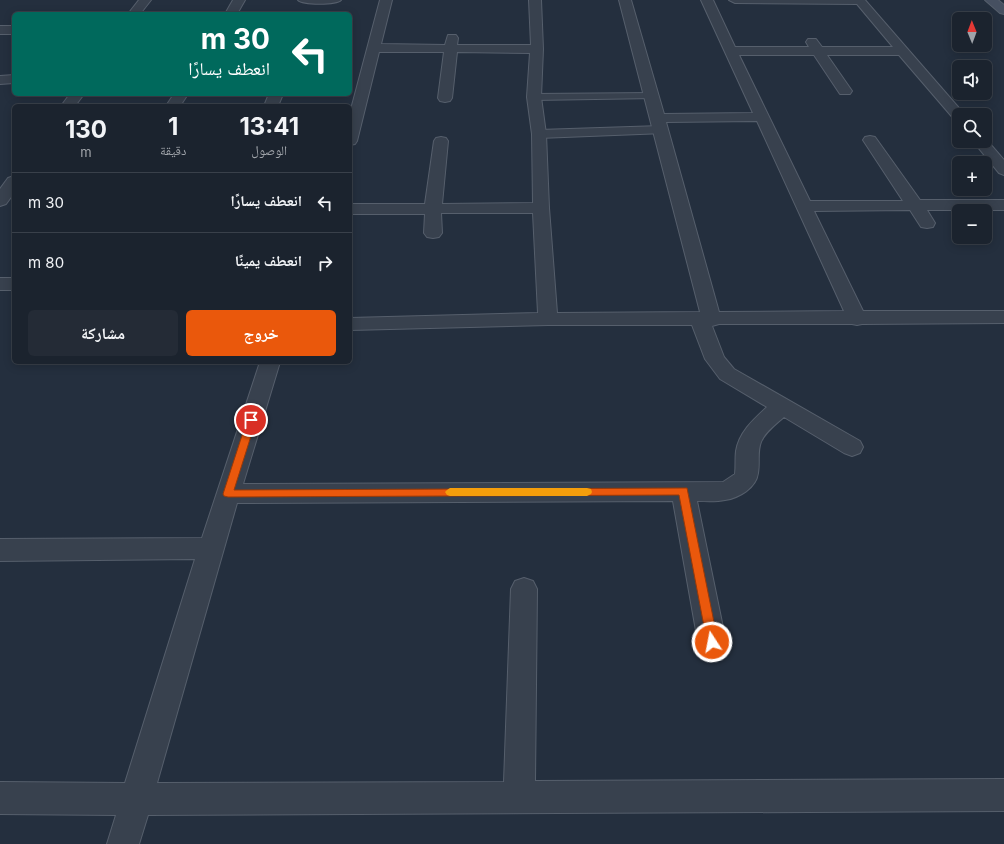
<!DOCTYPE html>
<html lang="ar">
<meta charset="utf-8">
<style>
:root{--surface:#1b232e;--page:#242b36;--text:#f1f3f6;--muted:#a0a4aa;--line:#39404a;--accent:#ea580c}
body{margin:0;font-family:Inter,"Noto Naskh Arabic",sans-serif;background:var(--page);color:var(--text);direction:rtl;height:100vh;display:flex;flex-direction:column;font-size:15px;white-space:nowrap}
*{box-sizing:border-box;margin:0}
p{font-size:13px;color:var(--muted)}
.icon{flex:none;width:22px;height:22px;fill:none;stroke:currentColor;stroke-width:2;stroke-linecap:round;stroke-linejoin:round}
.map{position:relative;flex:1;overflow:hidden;direction:ltr}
.details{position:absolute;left:12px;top:104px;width:340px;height:260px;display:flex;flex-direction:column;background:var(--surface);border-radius:6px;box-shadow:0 2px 10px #0003,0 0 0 1px var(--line);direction:rtl}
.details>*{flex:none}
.banner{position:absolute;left:12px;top:12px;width:340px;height:84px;border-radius:6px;box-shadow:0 2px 10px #0003,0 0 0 1px var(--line);direction:rtl;background:#00695c;color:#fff;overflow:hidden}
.needle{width:26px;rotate:359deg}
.controls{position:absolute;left:952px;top:12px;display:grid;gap:8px}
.controls a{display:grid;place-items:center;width:40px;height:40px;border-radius:6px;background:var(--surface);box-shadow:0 2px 10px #0003,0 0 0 1px var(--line);font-size:20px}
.pin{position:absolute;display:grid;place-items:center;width:34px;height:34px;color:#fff;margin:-17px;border:2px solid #fff;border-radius:50%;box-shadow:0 1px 4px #0007}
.me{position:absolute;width:44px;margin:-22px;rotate:349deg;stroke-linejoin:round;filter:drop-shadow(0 0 3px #0008)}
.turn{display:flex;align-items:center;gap:14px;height:84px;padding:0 16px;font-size:18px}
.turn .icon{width:52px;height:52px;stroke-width:2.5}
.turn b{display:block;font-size:28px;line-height:34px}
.eta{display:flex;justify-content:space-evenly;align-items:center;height:68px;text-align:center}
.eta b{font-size:24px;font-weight:700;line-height:28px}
.cta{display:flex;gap:8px;margin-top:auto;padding:8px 16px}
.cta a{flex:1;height:46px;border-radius:6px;background:var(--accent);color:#fff;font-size:16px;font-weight:700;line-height:46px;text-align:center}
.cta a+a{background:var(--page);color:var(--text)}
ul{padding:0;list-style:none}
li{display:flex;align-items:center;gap:12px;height:60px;padding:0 16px;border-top:1px solid var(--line)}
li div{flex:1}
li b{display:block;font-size:15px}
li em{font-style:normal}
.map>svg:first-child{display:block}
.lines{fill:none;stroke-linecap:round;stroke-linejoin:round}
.lane-casing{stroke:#565f6c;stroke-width:2}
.street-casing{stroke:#565f6c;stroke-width:2}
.secondary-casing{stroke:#565f6c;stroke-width:2}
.lane{fill:#38414e;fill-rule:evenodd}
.street{fill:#38414e;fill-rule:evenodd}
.secondary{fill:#465061;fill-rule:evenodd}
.route{fill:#ea580c;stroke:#983908}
.slow{fill:#f59e0b}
</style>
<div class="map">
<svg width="1004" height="844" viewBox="0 0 1004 844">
<rect width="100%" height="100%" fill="#242f3e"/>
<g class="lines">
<defs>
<g id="lane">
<polygon points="652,93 658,96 656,98 534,100 528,97 534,94"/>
<polygon points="661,126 665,127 667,130 665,133 539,138 535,137 533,134 535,131 539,130"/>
</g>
<g id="street">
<polygon points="139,0 151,0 140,14 128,14"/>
<polygon points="233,0 245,0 237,14 225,14"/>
<path d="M298 0H341C336 5 303 5 298 0Z"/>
<path d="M380 0H392L381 44 445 45 448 35H456L458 38 457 45H531L529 0H541L543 49 541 97 546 134 549 208 557 313 700 312 619 0H631L664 114 753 113 701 0H713L735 47H809L806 42 808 39H816L822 47H893L857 4 735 3 729 0H865L965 115H959V120L954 119 899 55H827L852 91 850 94H840L814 55H739L810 201H903L863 140 865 137 870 136 875 137 920 200H1004V210H927L935 223 933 227 927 228 921 227 910 210 814 211 863 311H1004V323L862 324 857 325 852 324H719L712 326 724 357 734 369 860 441 863 447 860 453 852 456 844 453 784 417C776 424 765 432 761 442 757 452 760 462 758 473 756 488 739 498 725 500 716 502 706 501 697 501L726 642 722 651 712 655 702 651 698 642 673 501 237 503 157 783 504 782 511 589 515 581 524 578 533 581 537 589 535 781 1004 779V811L148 815 139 844H107L116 815 0 814V782L125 783 195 559 0 561V539L202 538 260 362H280L243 484 723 482 735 474C736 466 735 459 736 451 739 432 754 419 767 407L720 379 705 359 692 325H548L350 330V318L538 313 533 213H441L442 233 439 237 433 238 427 237 424 233 425 214H350V204H425L434 141 436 138 441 137 446 138 448 141 442 204 533 203 532 134 527 97 530 53 457 52 452 98 450 101 445 102 440 101 438 98 444 52H379L357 141 355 144 350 145V113ZM757 121 844 311 719 312 666 122Z"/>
<rect x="0" y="26" width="14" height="8"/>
<polygon points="14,75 14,83 0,84 0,76"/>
<polygon points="70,94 84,94 75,106 61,106"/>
<polygon points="174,94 188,94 180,106 166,106"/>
<polygon points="269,94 283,94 278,106 264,106"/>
<polygon points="985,138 1004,160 1004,175 999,173 973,141 985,141"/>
<polygon points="14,176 14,193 6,204 0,206 0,189 8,178"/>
<rect x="0" y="278" width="14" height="12"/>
</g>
<polygon id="secondary" points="985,0 998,0 1004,5 1004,14 1000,13"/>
</defs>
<use href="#lane" class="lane-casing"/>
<use href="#street" class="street-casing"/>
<use href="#secondary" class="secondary-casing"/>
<use href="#lane" class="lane"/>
<use href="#street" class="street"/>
<use href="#secondary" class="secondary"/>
</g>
<polygon class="route" points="251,417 256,420 234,490 687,488 718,642 716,645 712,647 708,645 707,642 679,495 228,497 224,496 223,494 247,420"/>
<polygon class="slow" points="450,488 587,488 591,489 592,492 591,494 587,496 450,496 447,495 445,492 447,490"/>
</svg>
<div class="controls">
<a><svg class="needle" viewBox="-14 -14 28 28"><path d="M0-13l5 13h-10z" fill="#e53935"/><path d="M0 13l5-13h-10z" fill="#a0a4aa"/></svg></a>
<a><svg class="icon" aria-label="sound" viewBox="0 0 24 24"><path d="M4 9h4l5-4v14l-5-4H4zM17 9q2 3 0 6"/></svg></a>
<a><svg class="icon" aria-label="search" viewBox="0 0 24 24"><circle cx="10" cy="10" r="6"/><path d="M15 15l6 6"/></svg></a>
<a>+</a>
<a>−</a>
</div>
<div class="pin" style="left:251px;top:420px;background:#d93025"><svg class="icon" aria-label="arrive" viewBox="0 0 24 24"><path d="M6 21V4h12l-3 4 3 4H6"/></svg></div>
<svg class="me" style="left:712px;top:642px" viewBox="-20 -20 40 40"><circle r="17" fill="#ea580c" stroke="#fff" stroke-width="3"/><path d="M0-11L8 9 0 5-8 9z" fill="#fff"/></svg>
<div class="banner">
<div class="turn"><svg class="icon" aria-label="left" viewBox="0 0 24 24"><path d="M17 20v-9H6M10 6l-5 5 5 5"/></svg><div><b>30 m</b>انعطف يسارًا</div></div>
</div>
<section class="details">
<div class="eta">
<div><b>13:41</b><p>الوصول</p></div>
<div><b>1</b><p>دقيقة</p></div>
<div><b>130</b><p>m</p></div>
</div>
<ul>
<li><svg class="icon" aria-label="left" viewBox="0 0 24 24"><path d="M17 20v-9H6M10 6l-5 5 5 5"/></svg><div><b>انعطف يسارًا</b></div><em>30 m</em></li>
<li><svg class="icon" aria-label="right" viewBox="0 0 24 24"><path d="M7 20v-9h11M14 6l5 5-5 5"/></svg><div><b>انعطف يمينًا</b></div><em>80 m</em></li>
</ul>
<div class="cta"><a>خروج</a><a>مشاركة</a></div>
</section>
</div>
